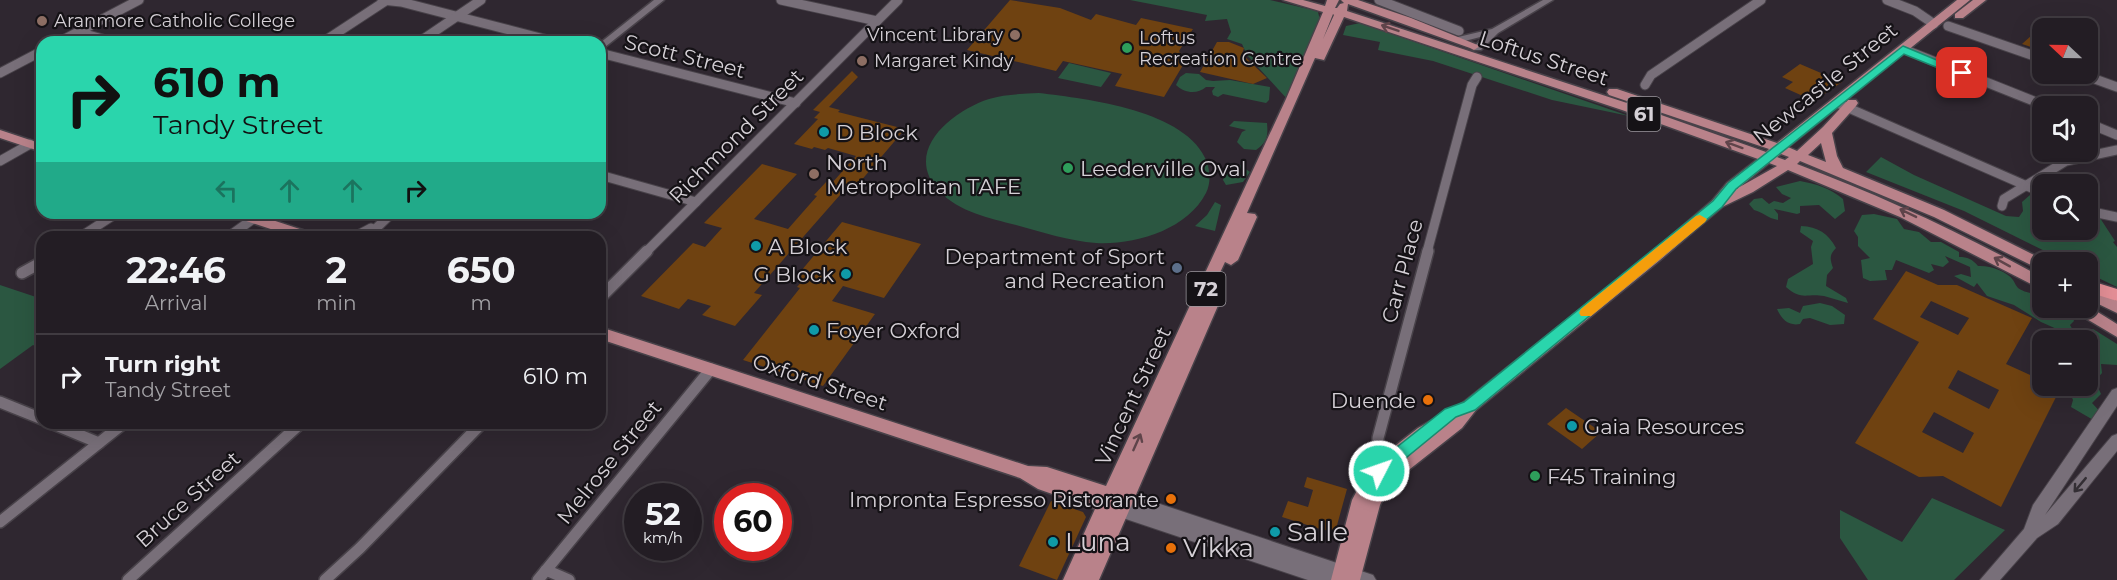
<!DOCTYPE html>
<meta charset="utf-8">
<style>
:root{--surface:#231d24;--page:#2f2a31;--text:#f1f3f6;--muted:#a3a2a6;--line:#403b41}
body{margin:0;font-family:Montserrat,sans-serif;background:var(--page);color:var(--text);height:100vh;display:flex;flex-direction:column;font-size:22px;white-space:nowrap}
*{box-sizing:border-box;margin:0}
p{font-size:20px;color:var(--muted)}
.icon{flex:none;width:33px;height:33px;fill:none;stroke:currentColor;stroke-width:2;stroke-linecap:round;stroke-linejoin:round}
.map{position:relative;flex:1;overflow:hidden}
.side{position:absolute;left:36px;top:231px;width:570px;height:198px;display:flex;flex-direction:column;background:var(--surface);border-radius:18px;box-shadow:0 6px 24px #0002,0 0 0 2px var(--line)}
.side>*{flex:none}
.hud{position:absolute;left:36px;top:36px;width:570px;height:183px;border-radius:18px;box-shadow:0 6px 24px #0002,0 0 0 2px var(--line);background:#2ad5ac;color:#111;overflow:hidden}
.needle{width:39px;rotate:292deg}
.fabs{position:absolute;left:2032px;top:18px;display:grid;gap:12px}
.fabs a{display:grid;place-items:center;width:66px;height:66px;border-radius:12px;background:var(--surface);box-shadow:0 6px 24px #0002,0 0 0 2px var(--line);font-size:30px}
.speed{position:absolute;left:624px;top:483px;display:flex;gap:12px;font-size:30px;font-weight:700;text-align:center}
.speed>*{display:grid;place-content:center;width:78px;height:78px;border-radius:50%;background:var(--surface);box-shadow:0 6px 24px #0002,0 0 0 2px var(--line);line-height:1}
.speed small{font-size:15px;font-weight:400}
.speed .limit{border:9px solid #d22;background:#fff;color:#111}
.pin{position:absolute;display:grid;place-items:center;width:51px;height:51px;color:#fff;margin:-26px;border-radius:12px;box-shadow:0 3px 9px #0006}
.me{position:absolute;width:66px;margin:-33px;rotate:49deg;stroke-linejoin:round;filter:drop-shadow(0 0 4px #0008)}
.turn{display:flex;align-items:center;gap:21px;height:126px;padding:0 18px;font-size:27px}
.turn .icon{width:78px;height:78px;stroke-width:2.5}
.turn b{display:block;font-size:42px;line-height:51px}
.lanes{display:flex;align-items:center;height:57px;padding:0 18px;background:#0003;justify-content:center;gap:30px;direction:ltr}
.lanes .off{opacity:.35}
.eta{display:flex;justify-content:space-evenly;align-items:center;height:102px;text-align:center}
.eta b{font-size:36px;font-weight:700;line-height:42px}
ul{padding:0;list-style:none}
li{display:flex;align-items:center;gap:18px;height:84px;padding:0 18px;border-top:2px solid var(--line)}
li div{flex:1}
li b{display:block;font-size:22px}
li em{font-style:normal}
.map>svg:first-child{display:block}
.green{fill:#2b5741}
.building{fill:#6f4211;fill-rule:evenodd}
.lines{fill:none;stroke-linecap:round;stroke-linejoin:round}
.minor-far1-casing{stroke:#484249;stroke-width:11}
.minor-casing{stroke:#484249;stroke-width:14}
.tertiary-casing{stroke:#484249;stroke-width:3}
.secondary-casing{stroke:#484249;stroke-width:2}
.primary-casing{stroke:#484249;stroke-width:3}
.motorway-casing{stroke:#484249;stroke-width:3}
.minor-far1{stroke:#786f79;stroke-width:9}
.minor{stroke:#786f79;stroke-width:11}
.tertiary{fill:#786f79;fill-rule:evenodd}
.secondary{fill:#786f79;fill-rule:evenodd}
.primary{fill:#b9828a;fill-rule:evenodd}
.motorway{fill:#e48f96;fill-rule:evenodd}
.oneway{stroke:#5f444a}
.oneway2{stroke:#332e34}
.route{fill:#2ad5ac;stroke:#1b8a70;stroke-width:1.5}
.slow{fill:#f59e0b}
.education-dot{fill:#8d6e63;stroke:#151216;stroke-width:2}
.leisure-dot{fill:#2e9e5b;stroke:#151216;stroke-width:2}
.culture-dot{fill:#0f9aa8;stroke:#151216;stroke-width:2}
.service-dot{fill:#5c6f8a;stroke:#151216;stroke-width:2}
.food-dot{fill:#e8710a;stroke:#151216;stroke-width:2}
.labels{text-anchor:middle;dominant-baseline:central;stroke-width:4.5;stroke-linejoin:round;paint-order:stroke}
.far-poi-label{font-size:18px;fill:#d5d0d6;stroke:#151216;text-anchor:start}
.shield{fill:#151216;stroke:#9b979c;stroke-width:1.5}
.shield-label{font-size:20px;font-weight:bold;fill:#d5d0d6}
.street-label{font-size:21px;fill:#d5d0d6;stroke:#151216}
.poi-label{font-size:21px;fill:#d5d0d6;stroke:#151216;text-anchor:start}
.near-poi-label{font-size:26px;fill:#d5d0d6;stroke:#151216;text-anchor:start}
</style>
<div class="map">
<svg width="2117" height="580" viewBox="0 0 2117 580">
<rect width="100%" height="100%" fill="#2f2730"/>
<g class="green">
<polygon points="1130,0 1270,0 1313,10 1318,12 1320,20 1288,100 1247,55 1242,44 1227,39 1231,32 1227,19 1205,21 1207,15"/>
<polygon points="1360,23 1629,116 1552,100 1433,61 1378,50 1380,42 1343,35 1346,26"/>
<polygon points="1069,63 1111,73 1101,87 1058,78"/>
<path d="M1186 73 1199 74 1206 80 1213 81 1230 80 1270 87 1269 100 1266 103 1223 94 1218 97 1213 95 1212 91 1215 87H1206C1197 95 1184 93 1176 85L1180 77Z"/>
<path d="M1039 93C1088 99 1187 110 1207 162 1210 172 1211 183 1206 193 1187 230 1135 245 1096 243 1069 241 1042 232 1016 225 989 218 959 212 939 191 902 151 952 111 989 99 1005 94 1022 94 1039 93Z"/>
<path d="M1234 121 1267 123C1268 135 1268 142 1256 150L1244 149 1237 142 1242 132 1246 130 1229 126Z"/>
<polygon points="1881,157 1914,175 2006,216 2019,217 2023,211 2022,202 2030,195 2043,198 2043,230 2088,230 2088,216 2100,218 2115,241 2113,242 2117,247 2117,287 2088,273 2088,262 2067,262 1964,211 1866,172"/>
<polygon points="1234,165 1240,165 1250,172 1243,182 1226,185 1223,180 1226,172"/>
<path d="M1800 181C1816 184 1830 188 1843 199L1845 211 1835 219 1819 205 1800 206V213L1797 214 1774 209 1778 214V220C1767 218 1763 212 1754 210L1749 204 1754 199 1762 198 1769 204 1774 201 1783 203 1791 198 1782 194 1776 187Z"/>
<polygon points="1215,202 1221,205 1215,231 1195,226 1207,215"/>
<path d="M1874 214 1897 219 1904 229 1919 232 1931 242H1941L1959 252V257C1968 257 1972 259 1978 266 1989 265 2007 271 2013 280 2015 283 2016 286 2018 288 2028 295 2033 290 2043 301V308H2061L2071 312 2074 321 2070 325 2074 332 2068 334 2041 322 2014 305 1987 296 1977 283 1974 287 1954 276 1961 274 1971 277 1970 267 1945 256 1949 262 1943 267 1931 264 1934 270 1929 273 1896 260 1892 270H1885L1887 280 1870 281 1863 278 1861 260 1870 258 1858 246V237L1854 231 1862 215Z"/>
<path d="M1801 226C1818 227 1828 233 1836 248 1829 255 1830 259 1833 268L1827 275 1826 286 1846 298 1848 303C1840 301 1832 298 1824 296 1806 293 1802 301 1786 287L1788 279 1813 264 1811 247 1813 241 1800 232Z"/>
<polygon points="0,285 42,299 42,349 33,345 0,369"/>
<path d="M1820 303 1832 306 1845 315 1844 324 1830 325 1810 318 1803 319 1800 324C1788 326 1782 320 1777 309L1789 308 1800 313 1803 306Z"/>
<polygon points="2093,329 2117,344 2117,365 2101,364 2102,373 2095,381 2101,394 2092,403 2104,416 2095,421 2071,407 2073,400 2067,386 2088,386 2088,351 2093,350 2092,341 2081,334"/>
<polygon points="1932,498 2005,530 1954,580 1868,580 1840,538 1840,510 1902,542"/>
</g>
<g class="building">
<polygon points="1010,0 1060,8 1091,20 1096,14 1136,25 1141,18 1193,29 1179,51 1186,60 1164,97 1115,86 1122,74 1063,61 1056,71 967,50"/>
<polygon points="2043,25 2043,51 2022,44"/>
<polygon points="1217,42 1229,42 1244,48 1242,54 1267,78 1253,84 1200,72"/>
<polygon points="1800,64 1842,82 1814,101 1785,88 1793,82 1782,77"/>
<polygon points="852,71 858,77 829,107 840,110 838,112 905,129 854,189 847,187 754,293 762,295 735,326 702,315 711,306 688,299 679,309 641,296 693,243 705,247 722,228 704,223 762,164 797,174 754,219 788,229 817,196 814,195 827,181 832,183 856,156 828,148 825,150 814,147 812,149 794,144 818,119 814,118 820,112 813,110"/>
<polygon points="842,222 921,244 884,298 843,286 832,301 875,314 823,386 743,360 800,288 797,287 804,279 796,277"/>
<path d="M1906 271 1938 285H1957L2032 318 2006 364 2043 381V386H2052L2060 389 2001 507 1943 476 1919 477 1855 443 1919 342 1873 319ZM1931 301 1969 318 1958 335 1920 317ZM1958 370 1999 390 1989 409 1948 388ZM1934 412 1974 433 1963 453 1922 432Z"/>
<polygon points="1566,408 1601,432 1582,449 1547,424"/>
<polygon points="1307,477 1347,489 1336,529 1330,531 1320,529 1282,517 1288,501 1308,507 1313,490 1304,487"/>
<polygon points="1051,501 1083,512 1086,517 1057,580 1019,566"/>
</g>
<g class="lines">
<defs>
<g id="minor-far1">
<polyline points="382,0 401,2 556,42"/>
<polyline points="781,0 877,21"/>
<polyline points="1379,0 1459,31"/>
<polyline points="1887,0 1915,11 1934,24"/>
<polyline points="1948,26 2043,59"/>
<polyline points="78,32 113,42"/>
<polyline points="59,42 139,0"/>
<polyline points="323,42 387,0"/>
<polyline points="419,42 481,0"/>
<polyline points="1903,49 2046,106"/>
<polyline points="600,53 796,103"/>
<polyline points="0,73 42,51"/>
<polyline points="2081,74 2117,87"/>
<polyline points="1645,85 1651,75 1761,0"/>
<polyline points="1837,103 2043,193"/>
<polyline points="2088,123 2117,135"/>
<polyline points="0,161 30,144"/>
<polyline points="600,175 696,202"/>
<polyline points="2002,206 2004,199 2066,161 2117,150"/>
<polyline points="2088,211 2117,217"/>
<polyline points="80,237 117,213"/>
<polyline points="228,237 253,219"/>
<polyline points="354,237 371,228"/>
<polyline points="367,237 392,213"/>
<polyline points="646,252 898,0"/>
<polyline points="1427,252 1472,85 1477,77"/>
</g>
<g id="minor">
<polyline points="22,273 42,262"/>
<polyline points="600,298 647,251"/>
<polyline points="0,402 42,419"/>
<polyline points="51,423 99,443"/>
<polyline points="1396,463 1378,448 1378,438 1428,251"/>
<polyline points="0,522 124,423"/>
<polyline points="546,570 569,580"/>
<polyline points="128,580 301,423"/>
<polyline points="325,580 360,548 482,423"/>
<polyline points="538,580 711,369"/>
</g>
<g id="tertiary">
<polygon points="654,0 664,0 600,51 600,43"/>
<polygon points="1543,0 1553,0 1498,33 1481,50 1475,50 1473,48 1484,36 1457,43 1452,40 1454,38 1492,29"/>
</g>
<g id="secondary">
<polygon points="2117,388 2117,406 2045,515 2112,436 2117,434 2117,451 2058,524 2037,538 2000,580 1980,580 2024,529 2033,505 2112,390"/>
<polygon points="1124,492 1373,575 1376,580 1345,580 1337,577 1339,580 1308,580 1114,515 1112,510 1114,505 1119,504 1116,499 1118,494"/>
</g>
<g id="primary">
<path d="M1283 0H1303L1325 6 1327 0H1339L1335 8H1337L1340 4 1344 3 1341 0H1358L1411 18 1480 46 1474 50 1470 48 1348 4 1347 11 1630 104 1766 152 1769 149 1609 95 1607 92 1609 89H1617L1777 143 1957 0H1970L1788 147 1797 151 1823 127 1848 100H1856L1858 103 1856 106 1832 133 1837 156 1843 168 1944 210 2048 262H2043V271L1934 217 1800 161 1797 164C1882 196 1964 234 2043 278V290L1900 217 1788 170 1753 192 1722 207 1660 260 1476 410 1462 428 1396 480 1386 492 1380 505 1360 580H1331L1352 500 1362 481 1386 453 1418 428 1464 402 1650 254 1712 201 1727 183 1758 159 1622 110 1344 17 1324 60 1315 58 1247 213 1255 214 1257 217 1238 260 1231 265 1225 262 1209 296 1217 297 1220 301 1099 580H1063L1095 509 1038 489 1020 478 600 339V327L1028 466 1047 467 1106 486 1286 99 1323 12ZM1333 14 1334 15 1323 39ZM1821 143 1826 162 1808 155ZM1781 154 1789 157 1785 160 1777 157ZM1769 163 1777 166 1736 189H1737Z"/>
<polygon points="1973,0 1986,0 1963,18 1955,18 1955,14"/>
<polygon points="0,130 42,144 42,152 0,138"/>
<polygon points="229,213 251,213 315,234 317,237 295,237 231,216"/>
<polygon points="2088,287 2117,301 2117,313 2088,299"/>
<polygon points="2088,306 2117,324 2117,337 2075,312 2072,308"/>
</g>
<polygon id="motorway" points="2088,280 2117,289 2117,301 2088,292"/>
</defs>
<use href="#minor-far1" class="minor-far1-casing"/>
<use href="#minor" class="minor-casing"/>
<use href="#tertiary" class="tertiary-casing"/>
<use href="#secondary" class="secondary-casing"/>
<use href="#primary" class="primary-casing"/>
<use href="#motorway" class="motorway-casing"/>
<use href="#minor-far1" class="minor-far1"/>
<use href="#minor" class="minor"/>
<use href="#tertiary" class="tertiary"/>
<use href="#secondary" class="secondary"/>
<use href="#primary" class="primary"/>
<use href="#motorway" class="motorway"/>
</g>
<defs><path id="oneway-shaft" d="M-6 0H5M1.5-3L5.5 0L1.5 3" fill="none" stroke-width="1.6" stroke-linecap="round" stroke-linejoin="round" transform="scale(1.5)"/></defs>
<g class="oneway">
<use href="#oneway-shaft" transform="translate(1390 28) rotate(-161)"/>
<use href="#oneway-shaft" transform="translate(1734 145) rotate(-160)"/>
<use href="#oneway-shaft" transform="translate(1908 213) rotate(-154)"/>
<use href="#oneway-shaft" transform="translate(2002 262) rotate(-151)"/>
<use href="#oneway-shaft" transform="translate(1137 442) rotate(-66)"/>
</g>
<use class="oneway2" href="#oneway-shaft" transform="translate(2080 485) rotate(130)"/>
<polygon class="route" points="1903,46 1968,73 1962,77 1958,76 1904,54 1736,189 1722,207 1475,410 1456,417 1385,475 1379,477 1373,475 1371,471 1373,466 1445,409 1464,402 1713,201 1728,183"/>
<polygon class="slow" points="1700,215 1707,219 1705,222 1591,316 1581,316 1579,313 1581,309 1696,216"/>
<g class="education-dot">
<circle cx="42" cy="21" r="6"/>
<circle cx="1015" cy="35" r="6"/>
<circle cx="862" cy="61" r="6"/>
<circle cx="814" cy="174" r="6"/>
</g>
<g class="leisure-dot">
<circle cx="1127" cy="48" r="6"/>
<circle cx="1068" cy="168" r="6"/>
<circle cx="1535" cy="476" r="6"/>
</g>
<g class="culture-dot">
<circle cx="824" cy="132" r="6"/>
<circle cx="756" cy="246" r="6"/>
<circle cx="846" cy="274" r="6"/>
<circle cx="814" cy="330" r="6"/>
<circle cx="1572" cy="426" r="6"/>
<circle cx="1275" cy="532" r="6"/>
<circle cx="1053" cy="542" r="6"/>
</g>
<circle class="service-dot" cx="1177" cy="268" r="6"/>
<g class="food-dot">
<circle cx="1428" cy="400" r="6"/>
<circle cx="1171" cy="499" r="6"/>
<circle cx="1171" cy="548" r="6"/>
</g>
<g class="labels">
<g class="far-poi-label">
<text x="54" y="21">Aranmore Catholic College</text>
<text x="1003" y="35" text-anchor="end">Vincent Library</text>
<text x="1139" y="38">Loftus<tspan x="1139" dy="21">Recreation Centre</tspan></text>
<text x="874" y="61">Margaret Kindy</text>
</g>
<g class="shield">
<rect x="1627.5" y="97" width="33" height="34" rx="4.5"/>
<rect x="1186.5" y="272" width="39" height="34" rx="4.5"/>
</g>
<g class="shield-label">
<text x="1644" y="114">61</text>
<text x="1206" y="289">72</text>
</g>
<g class="street-label">
<text transform="translate(685 56) rotate(14)">Scott Street</text>
<text transform="translate(1544 58) rotate(18)">Loftus Street</text>
<text transform="translate(1825 83) rotate(-39)">Newcastle Street</text>
<text transform="translate(736 136) rotate(-45)">Richmond Street</text>
<text transform="translate(1402 271) rotate(-75)">Carr Place</text>
<text transform="translate(820 382) rotate(18)">Oxford Street</text>
<text transform="translate(1133 396) rotate(-65)">Vincent Street</text>
<text transform="translate(609 462) rotate(-51)">Melrose Street</text>
<text transform="translate(188 499) rotate(-42)">Bruce Street</text>
</g>
<g class="poi-label">
<text x="836" y="132">D Block</text>
<text x="826" y="162">North<tspan x="826" dy="24">Metropolitan TAFE</tspan></text>
<text x="1080" y="168">Leederville Oval</text>
<text x="768" y="246">A Block</text>
<text x="1165" y="256" text-anchor="end">Department of Sport<tspan x="1165" dy="24">and Recreation</tspan></text>
<text x="834" y="274" text-anchor="end">G Block</text>
<text x="826" y="330">Foyer Oxford</text>
<text x="1416" y="400" text-anchor="end">Duende</text>
<text x="1584" y="426">Gaia Resources</text>
<text x="1547" y="476">F45 Training</text>
<text x="1159" y="499" text-anchor="end">Impronta Espresso Ristorante</text>
</g>
<g class="near-poi-label">
<text x="1287" y="532">Salle</text>
<text x="1065" y="542">Luna</text>
<text x="1183" y="548">Vikka</text>
</g>
</g>
</svg>
<div class="fabs">
<a><svg class="needle" viewBox="-14 -14 28 28"><path d="M0-13l5 13h-10z" fill="#e53935"/><path d="M0 13l5-13h-10z" fill="#a3a2a6"/></svg></a>
<a><svg class="icon" aria-label="sound" viewBox="0 0 24 24"><path d="M4 9h4l5-4v14l-5-4H4zM17 9q2 3 0 6"/></svg></a>
<a><svg class="icon" aria-label="search" viewBox="0 0 24 24"><circle cx="10" cy="10" r="6"/><path d="M15 15l6 6"/></svg></a>
<a>+</a>
<a>−</a>
</div>
<div class="speed"><div>52<small>km/h</small></div><div class="limit">60</div></div>
<div class="pin" style="left:1962px;top:73px;background:#d93025"><svg class="icon" aria-label="arrive" viewBox="0 0 24 24"><path d="M6 21V4h12l-3 4 3 4H6"/></svg></div>
<svg class="me" style="left:1379px;top:471px" viewBox="-20 -20 40 40"><circle r="17" fill="#2ad5ac" stroke="#fff" stroke-width="3"/><path d="M0-11L8 9 0 5-8 9z" fill="#fff"/></svg>
<div class="hud">
<div class="turn"><svg class="icon" aria-label="right" viewBox="0 0 24 24"><path d="M7 20v-9h11M14 6l5 5-5 5"/></svg><div><b>610 m</b>Tandy Street</div></div>
<div class="lanes"><svg class="icon off" aria-label="left" viewBox="0 0 24 24"><path d="M17 20v-9H6M10 6l-5 5 5 5"/></svg><svg class="icon off" aria-label="ahead" viewBox="0 0 24 24"><path d="M12 20V5M6 11l6-6 6 6"/></svg><svg class="icon off" aria-label="ahead" viewBox="0 0 24 24"><path d="M12 20V5M6 11l6-6 6 6"/></svg><svg class="icon" aria-label="right" viewBox="0 0 24 24"><path d="M7 20v-9h11M14 6l5 5-5 5"/></svg></div>
</div>
<section class="side">
<div class="eta">
<div><b>22:46</b><p>Arrival</p></div>
<div><b>2</b><p>min</p></div>
<div><b>650</b><p>m</p></div>
</div>
<ul>
<li><svg class="icon" aria-label="right" viewBox="0 0 24 24"><path d="M7 20v-9h11M14 6l5 5-5 5"/></svg><div><b>Turn right</b><p>Tandy Street</p></div><em>610 m</em></li>
</ul>
</section>
</div>
